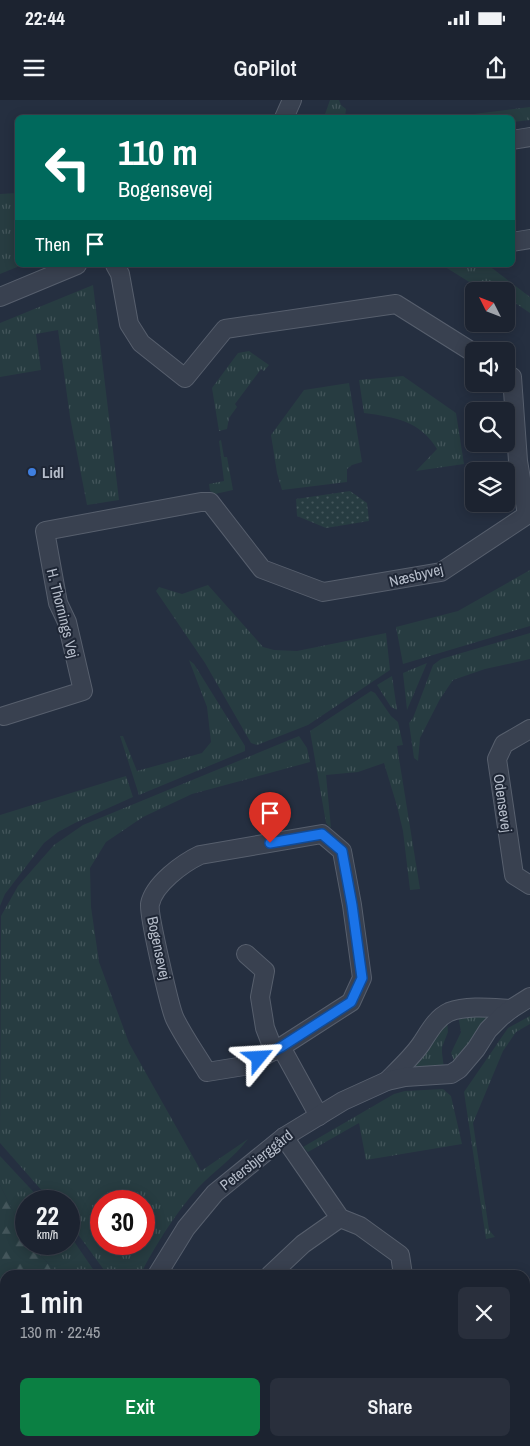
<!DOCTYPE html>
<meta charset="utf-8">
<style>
:root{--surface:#1c2330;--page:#292f3c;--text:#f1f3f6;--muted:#a0a4ab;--line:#3a404c;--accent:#0b8043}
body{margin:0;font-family:"Archivo Narrow",sans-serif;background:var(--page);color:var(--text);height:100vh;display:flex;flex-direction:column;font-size:19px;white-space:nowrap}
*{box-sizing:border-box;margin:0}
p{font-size:16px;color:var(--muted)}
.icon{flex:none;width:28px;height:28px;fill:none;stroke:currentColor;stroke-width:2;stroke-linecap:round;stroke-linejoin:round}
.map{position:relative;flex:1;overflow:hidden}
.panel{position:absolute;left:0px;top:1170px;width:530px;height:176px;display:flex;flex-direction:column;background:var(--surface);border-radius:15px 15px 0 0;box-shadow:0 2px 12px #0003,0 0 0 1px var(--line)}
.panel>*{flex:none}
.banner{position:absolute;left:15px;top:15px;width:500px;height:152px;border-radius:8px;box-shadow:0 2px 12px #0003,0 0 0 1px var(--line);background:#00695c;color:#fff;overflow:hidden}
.needle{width:32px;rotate:312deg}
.fabs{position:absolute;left:465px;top:182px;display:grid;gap:10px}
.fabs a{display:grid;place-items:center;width:50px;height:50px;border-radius:8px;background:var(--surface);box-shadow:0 2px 12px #0003,0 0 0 1px var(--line);font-size:25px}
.speed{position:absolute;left:15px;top:1090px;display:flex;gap:10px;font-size:25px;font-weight:700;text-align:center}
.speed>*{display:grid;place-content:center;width:65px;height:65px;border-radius:50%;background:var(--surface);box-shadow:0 2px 12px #0003,0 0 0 1px var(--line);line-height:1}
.speed small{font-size:12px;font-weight:400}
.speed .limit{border:8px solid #d22;background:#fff;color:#111}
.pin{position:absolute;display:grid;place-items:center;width:42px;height:42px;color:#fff;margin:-51px -21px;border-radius:50% 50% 50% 0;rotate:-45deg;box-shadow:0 0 5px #0007}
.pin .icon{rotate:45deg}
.me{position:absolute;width:55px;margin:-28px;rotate:63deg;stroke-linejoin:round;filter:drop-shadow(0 0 4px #0008)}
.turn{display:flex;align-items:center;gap:18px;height:105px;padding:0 20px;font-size:22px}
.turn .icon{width:65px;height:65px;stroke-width:2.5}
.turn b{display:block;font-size:35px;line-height:42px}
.then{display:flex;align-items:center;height:48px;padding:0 20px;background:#0003;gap:10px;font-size:19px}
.round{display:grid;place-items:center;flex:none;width:52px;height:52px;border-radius:8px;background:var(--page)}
.head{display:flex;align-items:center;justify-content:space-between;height:85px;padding:0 20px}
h1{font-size:30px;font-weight:600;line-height:38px}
.button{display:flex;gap:10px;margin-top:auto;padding:10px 20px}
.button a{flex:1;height:58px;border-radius:8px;background:var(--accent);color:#fff;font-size:20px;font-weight:600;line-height:58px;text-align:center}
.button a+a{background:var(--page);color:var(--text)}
.status{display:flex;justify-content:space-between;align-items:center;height:35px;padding:0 25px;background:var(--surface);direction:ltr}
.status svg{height:14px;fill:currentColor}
header{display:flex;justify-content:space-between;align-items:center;height:65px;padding:0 20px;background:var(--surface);font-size:22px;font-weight:600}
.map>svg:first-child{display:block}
.grass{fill:url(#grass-tufts);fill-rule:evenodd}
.forest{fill:url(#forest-firs)}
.park{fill:url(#park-dots)}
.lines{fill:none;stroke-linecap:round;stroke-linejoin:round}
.minor-casing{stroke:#575f6d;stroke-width:20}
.major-casing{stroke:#434a59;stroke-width:25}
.minor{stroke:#394150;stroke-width:18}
.major{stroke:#58606f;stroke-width:22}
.route-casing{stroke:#114b97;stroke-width:12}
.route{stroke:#1a73e8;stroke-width:9}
.shop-dot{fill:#3f7fe0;stroke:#1e2635;stroke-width:2}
.labels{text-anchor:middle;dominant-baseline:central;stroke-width:4;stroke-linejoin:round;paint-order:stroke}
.poi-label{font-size:15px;font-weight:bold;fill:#b6bdca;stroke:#1e2635;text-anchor:start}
.street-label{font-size:15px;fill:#b6bdca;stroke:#1e2635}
</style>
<div class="status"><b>22:44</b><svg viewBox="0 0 49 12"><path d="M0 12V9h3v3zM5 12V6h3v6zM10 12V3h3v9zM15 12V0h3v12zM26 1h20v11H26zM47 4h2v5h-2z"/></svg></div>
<header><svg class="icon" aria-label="menu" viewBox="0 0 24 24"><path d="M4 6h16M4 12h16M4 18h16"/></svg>GoPilot<svg class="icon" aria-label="share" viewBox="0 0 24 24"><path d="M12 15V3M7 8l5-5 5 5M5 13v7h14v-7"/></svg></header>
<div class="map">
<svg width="530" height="1346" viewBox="0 0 530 1346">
<defs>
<pattern id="grass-tufts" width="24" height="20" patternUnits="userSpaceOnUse" patternTransform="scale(1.25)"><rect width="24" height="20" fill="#273c41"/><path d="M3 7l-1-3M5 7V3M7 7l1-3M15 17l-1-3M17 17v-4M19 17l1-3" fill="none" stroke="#44565b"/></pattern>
<pattern id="forest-firs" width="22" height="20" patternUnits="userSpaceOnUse" patternTransform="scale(1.25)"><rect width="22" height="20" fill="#273c41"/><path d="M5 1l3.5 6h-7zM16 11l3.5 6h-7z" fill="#44565b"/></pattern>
<pattern id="park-dots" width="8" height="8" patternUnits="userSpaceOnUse" patternTransform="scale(1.25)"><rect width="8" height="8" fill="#273c41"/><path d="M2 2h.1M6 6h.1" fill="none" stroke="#44565b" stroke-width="1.8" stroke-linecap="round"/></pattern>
</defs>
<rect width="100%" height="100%" fill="#252f40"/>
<g class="grass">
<polygon points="330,0 339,0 341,5 346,9 345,17 324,17"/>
<polygon points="530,7 530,20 513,22 512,18 450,17"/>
<polygon points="17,93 18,165 22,165 0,174 0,94"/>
<polygon points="442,165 488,165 530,197 530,213 506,197 506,191 498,191 488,185 474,185"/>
<polygon points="93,185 119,400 87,405 70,317 58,230 36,234 41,270 0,277 0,223"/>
<polygon points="249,251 269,265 264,271 261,269 235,304 237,307 229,318 227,329 219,331 212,288 238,253"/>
<path d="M403 276 456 313 464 364 416 371 437 349C420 321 395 317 364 313L359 280Z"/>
<polygon points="349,283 362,362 352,365 347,369 347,382 282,390 277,373 271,335 304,290"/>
<polygon points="221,340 224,357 227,357 233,390 215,394 210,391 209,384 224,381 219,341"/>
<polygon points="530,470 530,526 403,564 396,527 458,511"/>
<polygon points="208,485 263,547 274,550 297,551 386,533 390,570 308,625 257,645 251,643 205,563 156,491 159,487 182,494"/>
<polygon points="530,533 530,559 485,569 453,580 440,599 420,638 418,661 414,658 409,623 413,618 433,565 441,559"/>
<polygon points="189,560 194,564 245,646 245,651 139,695 120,636 123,636 137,671 202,653 211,642 207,607"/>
<polygon points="427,563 407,610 403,573"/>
<polygon points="392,576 397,610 391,607 377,585"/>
<polygon points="371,591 375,593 391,616 398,622 403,645 397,646 420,789 410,790 403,731 397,706 384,663 358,672 326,675 331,728 326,723 310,631"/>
<path d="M299 636 307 648 310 662 192 694 143 717 106 742 90 768 91 807 99 862 129 943 201 1071 248 1039C234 1058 214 1071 198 1088 175 1114 156 1144 140 1175H109L104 1170 69 1122V1101H51L0 1043 1 816 18 786 54 745 83 725ZM101 1101H144V1144H101Z"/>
<polygon points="126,676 133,697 75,723 58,732 44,743 5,794 0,806 0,715"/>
<polygon points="467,913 491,917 455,963 451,953 461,932 458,915"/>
<polygon points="530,916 530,924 516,932 503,951 473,1023 489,1130 495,1137 486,1139 464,992 508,928"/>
<polygon points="447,920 448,932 442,947 442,953 444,968 428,970 410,967"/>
<polygon points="443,989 451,996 462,1044 366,1060 359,1023 308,1052 303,1047 394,994 405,991"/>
<polygon points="0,1056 42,1101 26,1101 26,1137 0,1085"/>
<polygon points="69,1134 97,1175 61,1175 32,1148 30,1144 69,1144"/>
<polygon points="0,1308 5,1319 5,1340 0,1329"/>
</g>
<g class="forest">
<polygon points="0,1085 26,1137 26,1144 30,1144 32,1148 61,1175 5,1175 5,1227 0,1216"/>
<polygon points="58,1341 94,1341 95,1346 60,1346"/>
</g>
<polygon class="park" points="350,391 367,403 369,421 326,428 297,416 296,399"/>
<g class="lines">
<defs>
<g id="minor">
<polyline points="284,18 292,0"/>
<polyline points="512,40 530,37"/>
<polyline points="512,142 530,139"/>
<polyline points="115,165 120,174 129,224 141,243 185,278 225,229 396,204 474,253"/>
<polyline points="0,197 77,165"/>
<polyline points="4,616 83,591 67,522 58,503 45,431 201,402 210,402 262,469 323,492 441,472 527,415 518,361 512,277 506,273"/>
<polyline points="530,629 504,644 497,659 514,775 530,785"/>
<polyline points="246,854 265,871 260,897 265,928 274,951"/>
<path d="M281 947 244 966 207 972C196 954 184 937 175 919 170 909 148 813 150 804 154 784 183 763 200 755L322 734 342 751 352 805 362 878 351 902 281 947 319 1016"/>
<path d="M387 981C399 969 412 957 421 944 429 932 436 918 449 912 468 905 492 908 511 909"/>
<polyline points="284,1037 340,1118 360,1126 400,1155 403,1175"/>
<polyline points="157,1175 186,1128 215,1093 284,1037 343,1001 387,981 405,977 451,974 459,969 476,949 488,930 501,917 511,909 530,897"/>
<polyline points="270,1175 303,1144 340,1118"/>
<polyline points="117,1341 117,1346"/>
<polyline points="205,1341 206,1346"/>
<polyline points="383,1346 391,1341"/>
</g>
<g id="major">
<polyline points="0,1271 5,1282"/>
<polyline points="34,1341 36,1346"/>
</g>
</defs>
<use href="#minor" class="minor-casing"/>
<use href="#major" class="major-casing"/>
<use href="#minor" class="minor"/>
<use href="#major" class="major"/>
</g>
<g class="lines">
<defs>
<polyline id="route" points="259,958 281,947 351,902 362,878 352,805 342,751 322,734 270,743"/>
</defs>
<use href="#route" class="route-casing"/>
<use href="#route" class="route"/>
</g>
<circle class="shop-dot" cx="32" cy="372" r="5"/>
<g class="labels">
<g class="poi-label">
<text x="42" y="372">Lidl</text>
</g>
<g class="street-label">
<text transform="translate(416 475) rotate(-14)">Næsbyvej</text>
<text transform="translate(63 513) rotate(76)">H. Thornings Vej</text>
<text transform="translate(503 703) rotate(82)">Odensevej</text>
<text transform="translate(159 848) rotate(78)">Bogensevej</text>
<text transform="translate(256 1060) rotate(-38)">Petersbjerggård</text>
</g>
</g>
</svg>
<div class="fabs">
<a><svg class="needle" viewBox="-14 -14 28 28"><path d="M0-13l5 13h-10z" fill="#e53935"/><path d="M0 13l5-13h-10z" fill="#a0a4ab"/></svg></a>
<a><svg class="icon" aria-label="sound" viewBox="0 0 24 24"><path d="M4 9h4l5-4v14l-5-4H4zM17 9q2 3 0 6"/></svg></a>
<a><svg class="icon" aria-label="search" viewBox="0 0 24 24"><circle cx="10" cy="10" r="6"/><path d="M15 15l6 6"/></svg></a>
<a><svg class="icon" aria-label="layers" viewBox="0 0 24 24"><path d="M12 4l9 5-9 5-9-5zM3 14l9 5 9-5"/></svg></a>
</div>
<div class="speed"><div>22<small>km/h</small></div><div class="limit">30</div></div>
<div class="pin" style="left:270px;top:743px;background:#d93025"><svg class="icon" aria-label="arrive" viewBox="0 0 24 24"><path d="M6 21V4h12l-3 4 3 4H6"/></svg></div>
<svg class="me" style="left:259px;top:958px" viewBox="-20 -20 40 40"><path d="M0-17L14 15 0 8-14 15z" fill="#1a73e8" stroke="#fff" stroke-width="4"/></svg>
<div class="banner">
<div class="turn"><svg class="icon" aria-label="left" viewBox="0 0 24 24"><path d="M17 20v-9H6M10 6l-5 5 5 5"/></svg><div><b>110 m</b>Bogensevej</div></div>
<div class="then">Then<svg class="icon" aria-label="arrive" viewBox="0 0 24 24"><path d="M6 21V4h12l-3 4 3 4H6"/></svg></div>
</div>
<section class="panel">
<div class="head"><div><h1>1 min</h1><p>130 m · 22:45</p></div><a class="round"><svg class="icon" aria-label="close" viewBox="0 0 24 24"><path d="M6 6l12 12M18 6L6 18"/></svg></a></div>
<div class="button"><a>Exit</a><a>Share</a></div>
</section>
</div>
